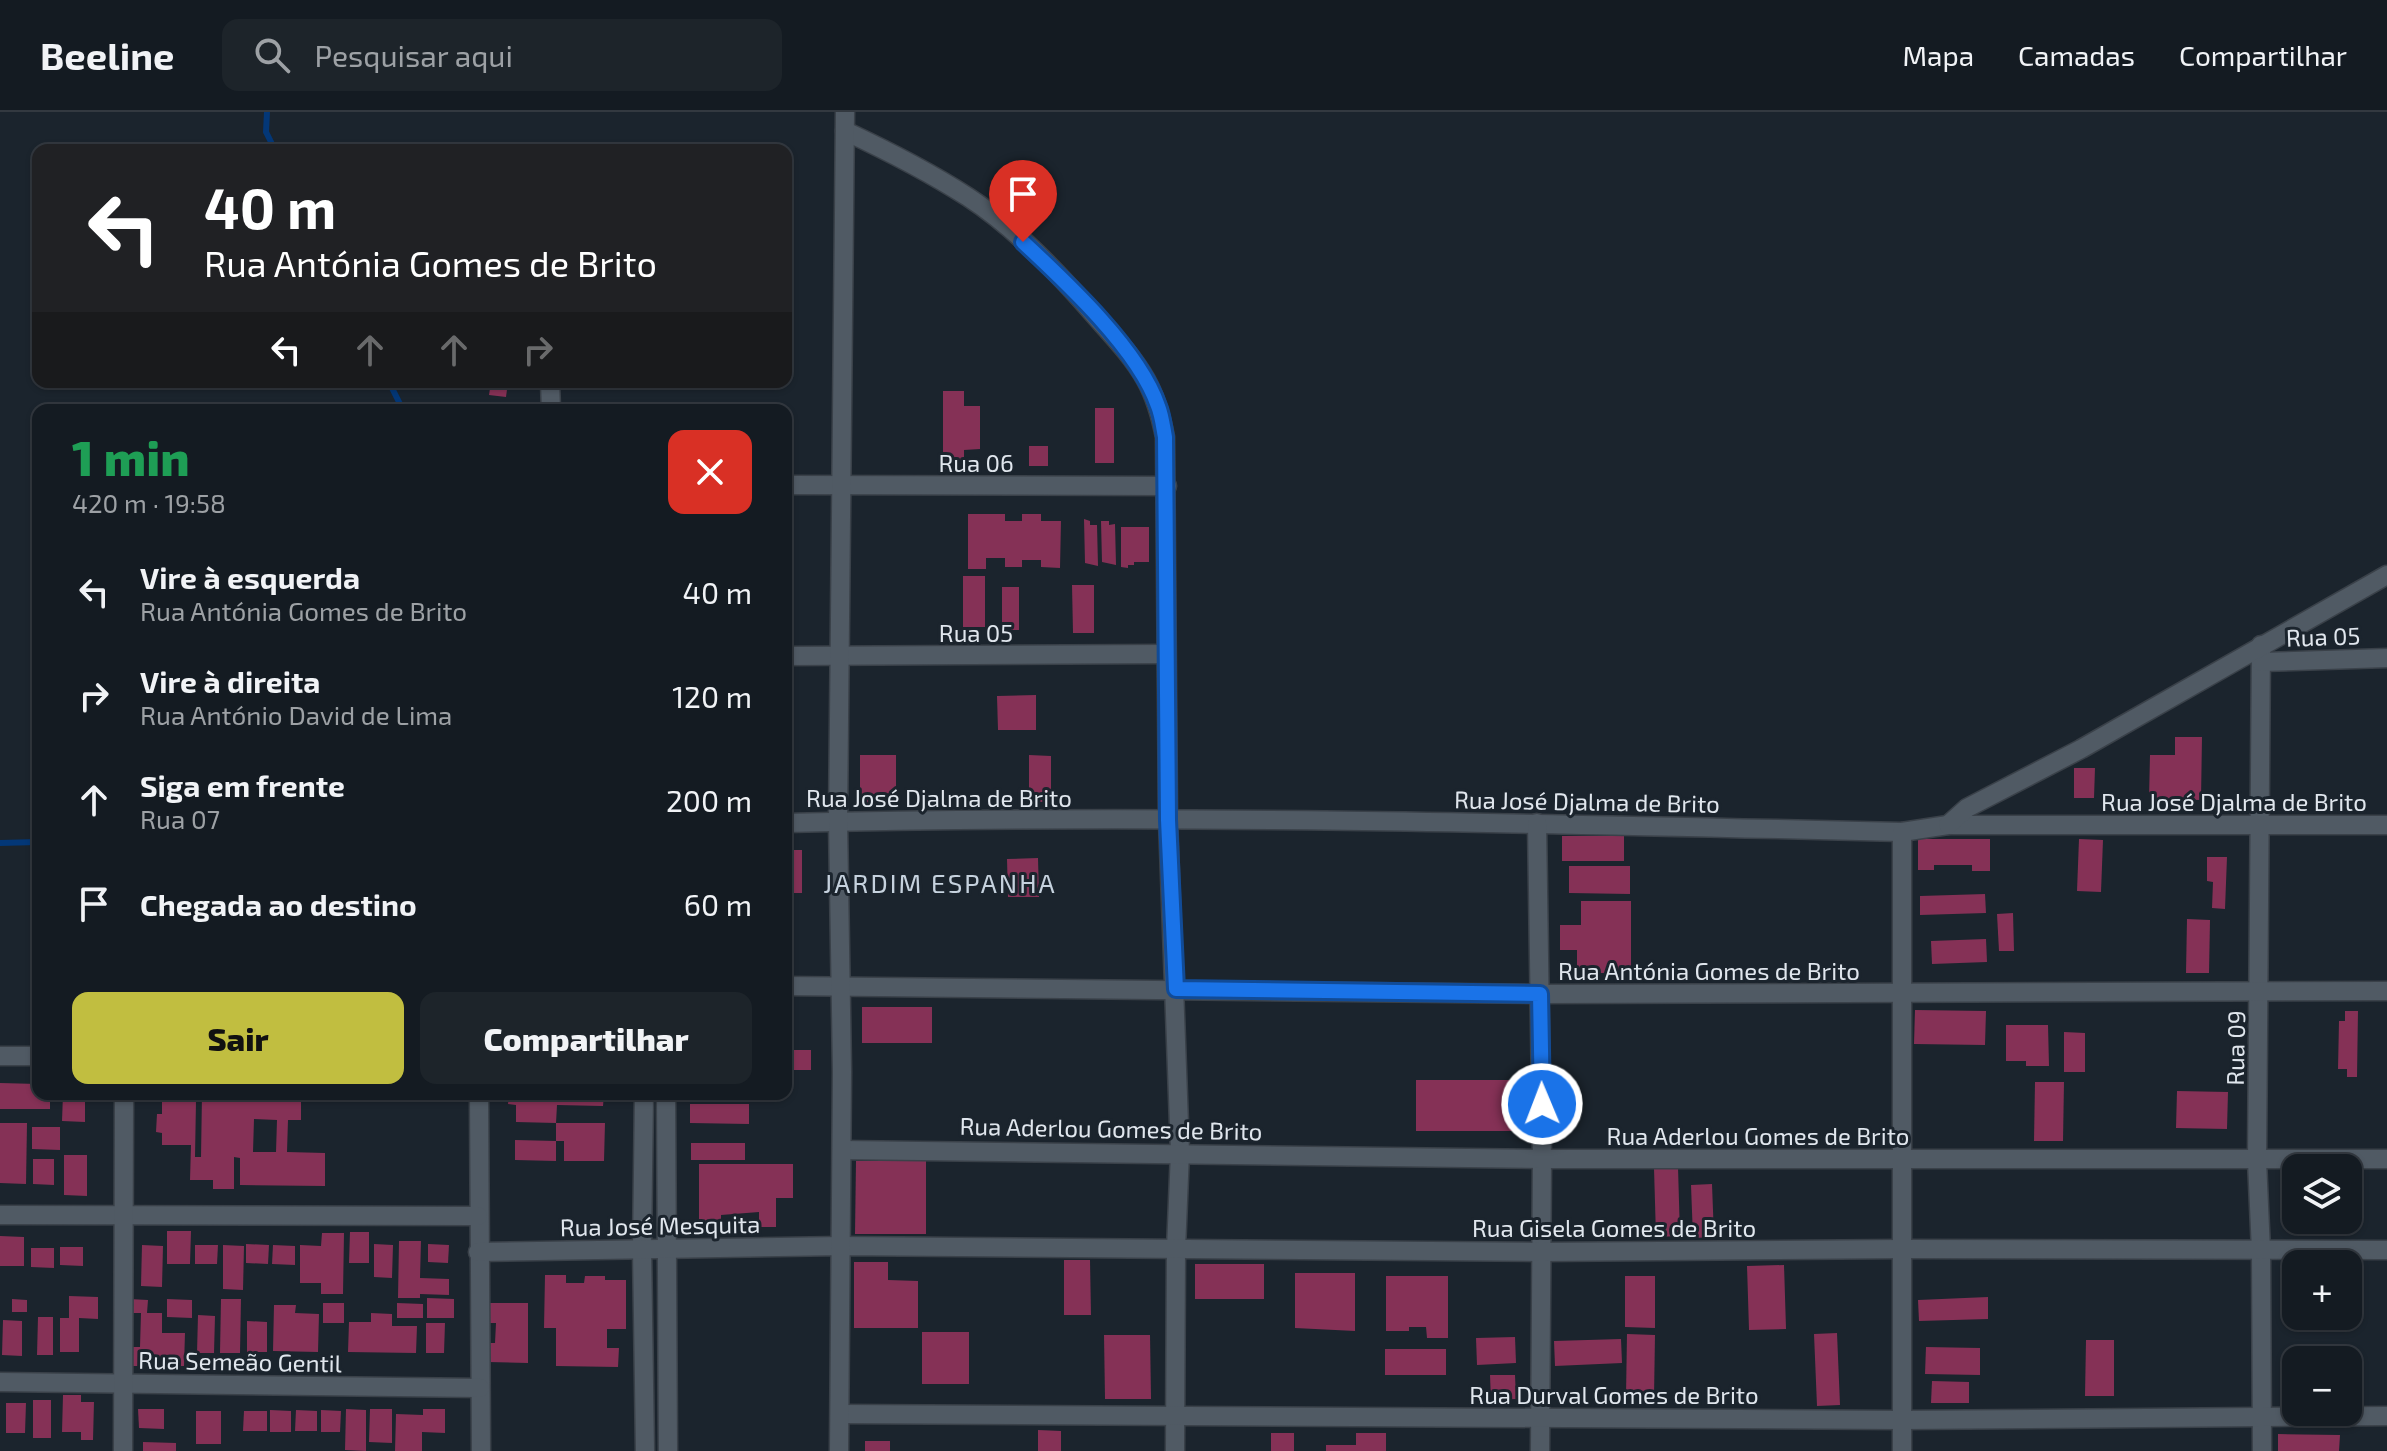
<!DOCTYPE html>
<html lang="pt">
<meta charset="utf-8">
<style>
:root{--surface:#141b22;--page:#1d242a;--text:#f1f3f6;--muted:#9da1a5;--line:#333940;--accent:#c1be40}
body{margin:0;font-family:"Exo 2",sans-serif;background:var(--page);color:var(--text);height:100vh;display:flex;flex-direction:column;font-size:30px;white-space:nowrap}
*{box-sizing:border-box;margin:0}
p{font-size:26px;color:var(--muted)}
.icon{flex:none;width:44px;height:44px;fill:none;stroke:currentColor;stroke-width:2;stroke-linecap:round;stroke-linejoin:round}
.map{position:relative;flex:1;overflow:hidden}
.details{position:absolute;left:32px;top:292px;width:760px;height:696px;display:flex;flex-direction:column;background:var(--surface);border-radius:16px;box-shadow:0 2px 6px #0004,0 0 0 2px var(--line)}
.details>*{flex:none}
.guide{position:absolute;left:32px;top:32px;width:760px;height:244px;border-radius:16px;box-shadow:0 2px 6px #0004,0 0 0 2px var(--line);background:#202124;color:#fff;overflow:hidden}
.tools{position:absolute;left:2282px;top:1042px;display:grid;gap:16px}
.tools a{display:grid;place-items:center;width:80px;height:80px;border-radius:16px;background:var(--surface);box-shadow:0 2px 6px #0004,0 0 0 2px var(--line);font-size:40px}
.pin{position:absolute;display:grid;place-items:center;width:68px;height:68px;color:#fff;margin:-82px -34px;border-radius:50% 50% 50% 0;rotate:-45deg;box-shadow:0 0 8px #0007}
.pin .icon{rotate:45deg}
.me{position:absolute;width:88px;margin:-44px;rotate:359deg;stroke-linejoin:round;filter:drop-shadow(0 0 6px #0008)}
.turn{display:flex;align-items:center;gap:28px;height:168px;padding:0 40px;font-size:36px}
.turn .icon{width:104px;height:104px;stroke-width:2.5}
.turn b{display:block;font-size:56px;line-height:68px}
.lanes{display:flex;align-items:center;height:76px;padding:0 40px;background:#0003;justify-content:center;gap:40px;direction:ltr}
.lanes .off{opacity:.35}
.round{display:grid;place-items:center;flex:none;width:84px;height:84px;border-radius:16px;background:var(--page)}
.overview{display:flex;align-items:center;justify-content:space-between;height:136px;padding:0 40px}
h1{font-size:48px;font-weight:800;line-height:60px;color:#1e9e55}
.action{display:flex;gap:16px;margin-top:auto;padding:16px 40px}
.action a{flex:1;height:92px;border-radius:16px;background:var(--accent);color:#111;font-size:32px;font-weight:800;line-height:92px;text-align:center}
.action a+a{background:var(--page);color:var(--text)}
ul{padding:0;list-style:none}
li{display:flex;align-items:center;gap:24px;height:104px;padding:0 40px}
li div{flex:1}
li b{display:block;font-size:30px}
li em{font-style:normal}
header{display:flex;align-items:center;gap:48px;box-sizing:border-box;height:112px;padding:0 40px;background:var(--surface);border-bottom:2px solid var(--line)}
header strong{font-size:38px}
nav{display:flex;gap:44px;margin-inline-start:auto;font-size:28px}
.search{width:560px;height:72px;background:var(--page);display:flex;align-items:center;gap:20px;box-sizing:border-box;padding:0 28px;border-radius:16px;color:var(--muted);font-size:30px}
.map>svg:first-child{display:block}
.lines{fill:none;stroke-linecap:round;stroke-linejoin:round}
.stream{stroke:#033777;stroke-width:6}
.building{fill:#853156;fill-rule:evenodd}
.street-casing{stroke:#3a4149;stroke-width:21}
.street{stroke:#505a64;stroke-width:18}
.route-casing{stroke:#114b97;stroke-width:20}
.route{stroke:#1a73e8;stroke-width:14}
.labels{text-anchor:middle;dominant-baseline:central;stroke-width:6;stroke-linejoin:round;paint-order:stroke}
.street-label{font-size:24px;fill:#e0e6ed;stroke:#1b242d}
.neighbourhood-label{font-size:26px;letter-spacing:2px;fill:#c6d2de;stroke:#1b242d}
</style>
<header>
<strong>Beeline</strong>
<div class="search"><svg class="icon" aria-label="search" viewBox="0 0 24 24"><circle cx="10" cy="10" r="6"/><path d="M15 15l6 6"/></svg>Pesquisar aqui</div>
<nav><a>Mapa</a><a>Camadas</a><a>Compartilhar</a></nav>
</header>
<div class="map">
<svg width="2387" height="1339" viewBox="0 0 2387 1339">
<rect width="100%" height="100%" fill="#1b242d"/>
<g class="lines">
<g class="stream">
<polyline points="267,0 266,20 275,38"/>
<polyline points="389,270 403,298"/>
<polyline points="0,731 38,730"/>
</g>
</g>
<g class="building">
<polygon points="491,270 508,270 506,285 489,283"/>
<polygon points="943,279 964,279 964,294 980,294 980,337 964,338 964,357 943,357"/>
<rect x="1095" y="296" width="19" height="55"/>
<rect x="1029" y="334" width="19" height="20"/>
<polygon points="968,402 1005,402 1005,409 1022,409 1022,402 1041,402 1041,409 1061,409 1060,456 1041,455 1041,448 1022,448 1022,455 1005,455 1005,446 986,446 986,457 968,457"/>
<polygon points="1084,407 1090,409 1090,413 1097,413 1098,454 1085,451"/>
<polygon points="1101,409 1109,409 1109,413 1115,412 1116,453 1102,450"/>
<polygon points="1121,415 1149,415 1149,450 1134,450 1134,453 1128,453 1128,456 1121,455"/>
<rect x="963" y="464" width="22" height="51"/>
<polygon points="1072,473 1094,473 1094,521 1073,521"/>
<rect x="1002" y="475" width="17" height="43"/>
<polygon points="1036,583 1036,618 998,618 997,584"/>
<polygon points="2175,625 2202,625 2201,688 2149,687 2150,643 2175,643"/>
<rect x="860" y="643" width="36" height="49"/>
<polygon points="1029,643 1051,644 1051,690 1029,690"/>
<polygon points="2074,656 2095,656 2094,686 2074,686"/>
<rect x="1562" y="724" width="62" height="25"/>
<polygon points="1918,727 1990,727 1990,759 1972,759 1972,753 1934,753 1934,758 1918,758"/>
<polygon points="2079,727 2103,728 2101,780 2077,779"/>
<rect x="786" y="738" width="16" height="43"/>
<polygon points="2207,745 2227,745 2225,797 2212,796 2213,770 2207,769"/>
<polygon points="1038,746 1039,785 1008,785 1007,747"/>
<polygon points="1569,754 1630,754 1630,782 1569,781"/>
<polygon points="1985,782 1986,801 1920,803 1920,784"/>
<polygon points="1581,789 1631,789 1631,861 1577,861 1577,838 1560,838 1560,813 1581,813"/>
<polygon points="2013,801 2014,839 1999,839 1997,802"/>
<polygon points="2187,807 2210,808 2209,861 2186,861"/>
<polygon points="1986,827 1987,850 1932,852 1931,829"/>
<rect x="862" y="895" width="70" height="36"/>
<polygon points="1915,898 1986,899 1985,933 1914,932"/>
<polygon points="2345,899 2358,899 2357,965 2347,965 2347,957 2338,957 2339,909 2345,909"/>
<polygon points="2006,913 2048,913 2049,954 2026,954 2026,949 2006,949"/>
<polygon points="2064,920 2085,921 2085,960 2064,960"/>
<rect x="786" y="938" width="25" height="20"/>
<rect x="1416" y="968" width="103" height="51"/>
<polygon points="2035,970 2064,970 2063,1029 2034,1029"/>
<polygon points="0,971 38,972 38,982 50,982 50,997 0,997"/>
<polygon points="2177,979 2228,980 2227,1017 2176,1016"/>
<polygon points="63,982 85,982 85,1010 62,1009"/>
<path d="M202 982H301V1008H288L287 1040 325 1041V1074L240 1073V1046L234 1045V1077H213V1068H190L191 1033H162V1021L156 1020 157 1002H162V989H196L195 1045H201ZM254 1007 277 1008 276 1040H253Z"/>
<polygon points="509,982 604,982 603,994 557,993 556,1011 516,1010 516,993 508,992"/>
<polygon points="690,992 749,992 749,1012 690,1011"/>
<polygon points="0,1011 27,1011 26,1072 0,1071"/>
<polygon points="556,1011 605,1011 604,1049 564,1049 564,1029 556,1029"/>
<polygon points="32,1015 60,1015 60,1038 32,1037"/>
<polygon points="515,1028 556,1029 556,1049 515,1048"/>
<rect x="691" y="1031" width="54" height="17"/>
<polygon points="64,1043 87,1043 87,1084 64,1083"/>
<polygon points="33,1047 54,1047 54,1073 33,1072"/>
<polygon points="856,1049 926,1049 926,1122 855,1122"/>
<polygon points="699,1052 793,1052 793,1086 776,1086 776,1115 759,1115 759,1100 721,1103 721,1113 699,1113"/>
<polygon points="1678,1055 1680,1124 1656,1125 1654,1056"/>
<polygon points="1712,1072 1714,1125 1693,1126 1691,1073"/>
<polygon points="167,1119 191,1119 190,1152 167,1152"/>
<polygon points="350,1120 369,1120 369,1151 349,1151"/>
<polygon points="322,1121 344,1121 343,1182 321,1182 321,1171 300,1171 300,1133 321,1134"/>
<polygon points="0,1124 24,1125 24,1154 0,1154"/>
<polygon points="399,1129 421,1129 420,1166 449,1167 449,1183 420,1182 420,1186 398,1186"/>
<polygon points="246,1132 269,1133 268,1152 246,1151"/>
<polygon points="374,1132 393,1133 392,1166 374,1165"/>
<polygon points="428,1132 449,1133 448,1151 428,1150"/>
<polygon points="142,1133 163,1134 162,1175 141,1174"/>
<polygon points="195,1133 218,1133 217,1152 195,1152"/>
<polygon points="223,1133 244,1134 243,1178 223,1177"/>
<polygon points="273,1133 295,1134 295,1153 272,1152"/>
<polygon points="60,1135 83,1135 83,1154 60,1153"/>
<polygon points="31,1136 54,1136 54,1156 31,1155"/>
<polygon points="1064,1148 1090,1148 1091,1203 1064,1203"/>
<polygon points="854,1150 888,1150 888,1168 918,1169 918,1216 854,1216"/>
<rect x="1195" y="1152" width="69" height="35"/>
<polygon points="1784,1153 1786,1217 1749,1218 1747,1154"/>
<polygon points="1295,1161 1355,1161 1355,1219 1295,1216"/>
<polygon points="545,1163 566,1163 566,1171 584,1171 585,1164 605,1164 605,1168 626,1168 626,1217 607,1217 607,1236 619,1236 618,1255 556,1254 556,1216 544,1216"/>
<polygon points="1386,1164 1448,1164 1448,1226 1427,1226 1426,1215 1409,1215 1409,1219 1386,1219"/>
<polygon points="1625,1164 1655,1164 1655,1216 1625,1215"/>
<polygon points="69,1184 98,1185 98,1207 79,1206 79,1240 60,1240 60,1206 69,1206"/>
<polygon points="1988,1185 1988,1207 1919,1209 1918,1188"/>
<polygon points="427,1186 454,1187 454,1206 427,1206"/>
<polygon points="12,1187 27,1188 27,1200 12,1200"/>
<polygon points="129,1187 148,1188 147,1201 162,1201 162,1221 185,1221 184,1254 162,1254 162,1247 140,1246 140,1254 128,1254 128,1235 140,1235 141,1201 129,1201"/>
<polygon points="167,1187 192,1188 192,1206 167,1205"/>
<polygon points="221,1187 241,1187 240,1241 220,1241"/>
<rect x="323" y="1191" width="21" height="20"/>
<polygon points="397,1191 423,1192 423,1206 397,1206"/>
<polygon points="488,1191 528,1191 528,1251 488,1250 488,1231 495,1231 496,1211 488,1211"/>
<polygon points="274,1193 296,1193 295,1201 319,1202 318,1240 273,1239"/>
<polygon points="371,1201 392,1202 392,1214 417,1214 416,1241 348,1240 349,1210 371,1210"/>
<polygon points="198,1203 215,1204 214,1241 197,1241"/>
<polygon points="38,1205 53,1205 53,1243 37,1243"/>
<polygon points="3,1208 22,1209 22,1244 2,1243"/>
<polygon points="247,1209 267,1210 267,1240 247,1240"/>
<polygon points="426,1211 445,1211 444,1241 426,1241"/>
<rect x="922" y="1220" width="47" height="52"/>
<polygon points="1837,1221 1840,1293 1817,1294 1814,1222"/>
<polygon points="1627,1222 1655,1223 1654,1285 1626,1284"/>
<polygon points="1104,1223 1150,1223 1151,1287 1105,1287"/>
<polygon points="1515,1225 1516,1251 1477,1253 1476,1226"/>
<polygon points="1621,1227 1622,1251 1555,1254 1554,1229"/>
<polygon points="2086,1228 2114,1228 2114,1284 2085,1284"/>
<polygon points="1926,1235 1980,1236 1980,1263 1925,1262"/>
<rect x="1385" y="1237" width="61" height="26"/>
<polygon points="1490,1263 1515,1263 1516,1287 1491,1288"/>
<polygon points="1932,1269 1969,1270 1969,1291 1931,1291"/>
<polygon points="63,1283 81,1283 81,1290 94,1290 93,1328 81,1328 81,1320 62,1320"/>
<rect x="33" y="1288" width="18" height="38"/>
<polygon points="6,1291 26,1291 25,1321 6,1321"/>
<polygon points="138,1297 164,1297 164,1317 139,1316"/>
<polygon points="346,1297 366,1298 366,1339 345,1338"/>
<polygon points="370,1297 392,1297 392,1331 369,1330"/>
<polygon points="423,1297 445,1297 445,1321 422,1320 422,1339 395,1339 396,1302 423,1303"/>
<polygon points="270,1298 291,1299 291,1320 270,1320"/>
<polygon points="296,1298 317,1299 317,1319 295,1319"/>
<polygon points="321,1298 341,1299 340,1320 321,1320"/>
<rect x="196" y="1299" width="25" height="33"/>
<polygon points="244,1299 267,1299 267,1319 243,1319"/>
<polygon points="1038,1318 1061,1319 1061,1339 1038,1339"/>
<rect x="1271" y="1321" width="23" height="18"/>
<polygon points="1356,1321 1386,1321 1386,1339 1326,1339 1326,1333 1356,1333"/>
<polygon points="2278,1322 2340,1323 2339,1339 2278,1339"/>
<rect x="865" y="1329" width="25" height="10"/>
<polygon points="143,1330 176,1331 176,1339 143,1339"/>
</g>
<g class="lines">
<defs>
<g id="street">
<path d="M845 19C888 39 929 60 968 85 1017 117 1059 162 1097 206 1114 225 1133 245 1146 268 1156 286 1161 305 1165 325L1168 708 1180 1040 1176 1137 1175 1339"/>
<polyline points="550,270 551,298"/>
<polyline points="786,373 1167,374"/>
<polyline points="2261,533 2257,1049 2261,1139 2262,1339"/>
<polyline points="786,544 1166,542"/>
<polyline points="2261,550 2387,546"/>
<path d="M786 711C1158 702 1530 711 1902 720L1948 713H2387"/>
<polyline points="1537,711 1542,1047 1540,1339"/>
<polyline points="1948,713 1967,696 2081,637 2387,463"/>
<polyline points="786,874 1540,882 2387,879"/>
<polyline points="0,944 38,944"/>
<polyline points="479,982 481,1339"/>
<polyline points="644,982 642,1137 645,1339"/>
<polyline points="666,982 668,1339"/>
<polyline points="842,1038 1542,1047 2387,1047"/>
<polyline points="0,1103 478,1104"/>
<polyline points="478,1140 842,1134 1541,1140 1902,1137 2387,1138"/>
<polyline points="0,1270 480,1276"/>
<polyline points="840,1302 1901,1308 2387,1304"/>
<polyline points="123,1339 124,982"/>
<polyline points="839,1339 842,960 838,709 845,0"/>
<polyline points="1902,1339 1902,720"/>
</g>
</defs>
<use href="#street" class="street-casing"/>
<use href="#street" class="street"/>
</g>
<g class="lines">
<defs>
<path id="route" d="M1023 130C1067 171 1139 238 1158 294 1162 304 1163 315 1165 325L1168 708 1176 877 1540 882 1542 992"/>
</defs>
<use href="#route" class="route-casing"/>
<use href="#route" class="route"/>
</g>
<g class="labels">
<g class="street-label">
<text x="976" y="350">Rua 06</text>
<text x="976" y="520">Rua 05</text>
<text transform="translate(2323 524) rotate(-2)">Rua 05</text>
<text x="939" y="685">Rua José Djalma de Brito</text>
<text transform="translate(1587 689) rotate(1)">Rua José Djalma de Brito</text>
<text x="2234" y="689">Rua José Djalma de Brito</text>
<text x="1709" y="858">Rua Antónia Gomes de Brito</text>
<text transform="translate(2235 936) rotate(-89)">Rua 09</text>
<text transform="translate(1111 1016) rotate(1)">Rua Aderlou Gomes de Brito</text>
<text x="1758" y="1023">Rua Aderlou Gomes de Brito</text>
<text transform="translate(660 1113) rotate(-1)">Rua José Mesquita</text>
<text x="1614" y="1115">Rua Gisela Gomes de Brito</text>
<text transform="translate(240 1249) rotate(1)">Rua Semeão Gentil</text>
<text x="1614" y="1282">Rua Durval Gomes de Brito</text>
</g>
<g class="neighbourhood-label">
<text x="940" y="770">JARDIM ESPANHA</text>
</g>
</g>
</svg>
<div class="tools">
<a><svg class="icon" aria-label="layers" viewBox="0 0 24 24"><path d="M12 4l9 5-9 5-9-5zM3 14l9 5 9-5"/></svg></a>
<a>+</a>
<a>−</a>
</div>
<div class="pin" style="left:1023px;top:130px;background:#d93025"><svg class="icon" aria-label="arrive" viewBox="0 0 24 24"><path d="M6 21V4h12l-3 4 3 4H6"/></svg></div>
<svg class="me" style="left:1542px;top:992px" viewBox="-20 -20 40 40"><circle r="17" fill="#1a73e8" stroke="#fff" stroke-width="3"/><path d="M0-11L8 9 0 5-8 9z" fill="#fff"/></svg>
<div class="guide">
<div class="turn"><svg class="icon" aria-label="left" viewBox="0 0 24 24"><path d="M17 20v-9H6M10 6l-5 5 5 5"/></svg><div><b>40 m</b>Rua Antónia Gomes de Brito</div></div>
<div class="lanes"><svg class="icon" aria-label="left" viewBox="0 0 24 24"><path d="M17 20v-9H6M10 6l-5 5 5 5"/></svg><svg class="icon off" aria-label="ahead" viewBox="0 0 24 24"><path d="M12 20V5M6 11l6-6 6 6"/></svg><svg class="icon off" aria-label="ahead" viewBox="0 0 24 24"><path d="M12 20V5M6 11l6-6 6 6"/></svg><svg class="icon off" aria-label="right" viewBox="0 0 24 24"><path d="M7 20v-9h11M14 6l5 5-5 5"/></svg></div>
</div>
<section class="details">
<div class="overview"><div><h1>1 min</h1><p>420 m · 19:58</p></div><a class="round" style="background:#d93025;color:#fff"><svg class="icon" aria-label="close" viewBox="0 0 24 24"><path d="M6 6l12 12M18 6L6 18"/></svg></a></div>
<ul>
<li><svg class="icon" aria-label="left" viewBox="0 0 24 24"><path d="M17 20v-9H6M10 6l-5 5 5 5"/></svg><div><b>Vire à esquerda</b><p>Rua Antónia Gomes de Brito</p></div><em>40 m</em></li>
<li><svg class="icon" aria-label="right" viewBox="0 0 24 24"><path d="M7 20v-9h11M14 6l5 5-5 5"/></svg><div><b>Vire à direita</b><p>Rua António David de Lima</p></div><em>120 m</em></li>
<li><svg class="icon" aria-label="ahead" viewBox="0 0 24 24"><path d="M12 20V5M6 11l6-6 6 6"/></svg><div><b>Siga em frente</b><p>Rua 07</p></div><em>200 m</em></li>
<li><svg class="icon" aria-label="arrive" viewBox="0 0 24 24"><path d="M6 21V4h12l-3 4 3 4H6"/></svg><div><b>Chegada ao destino</b></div><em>60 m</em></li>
</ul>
<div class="action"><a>Sair</a><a>Compartilhar</a></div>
</section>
</div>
